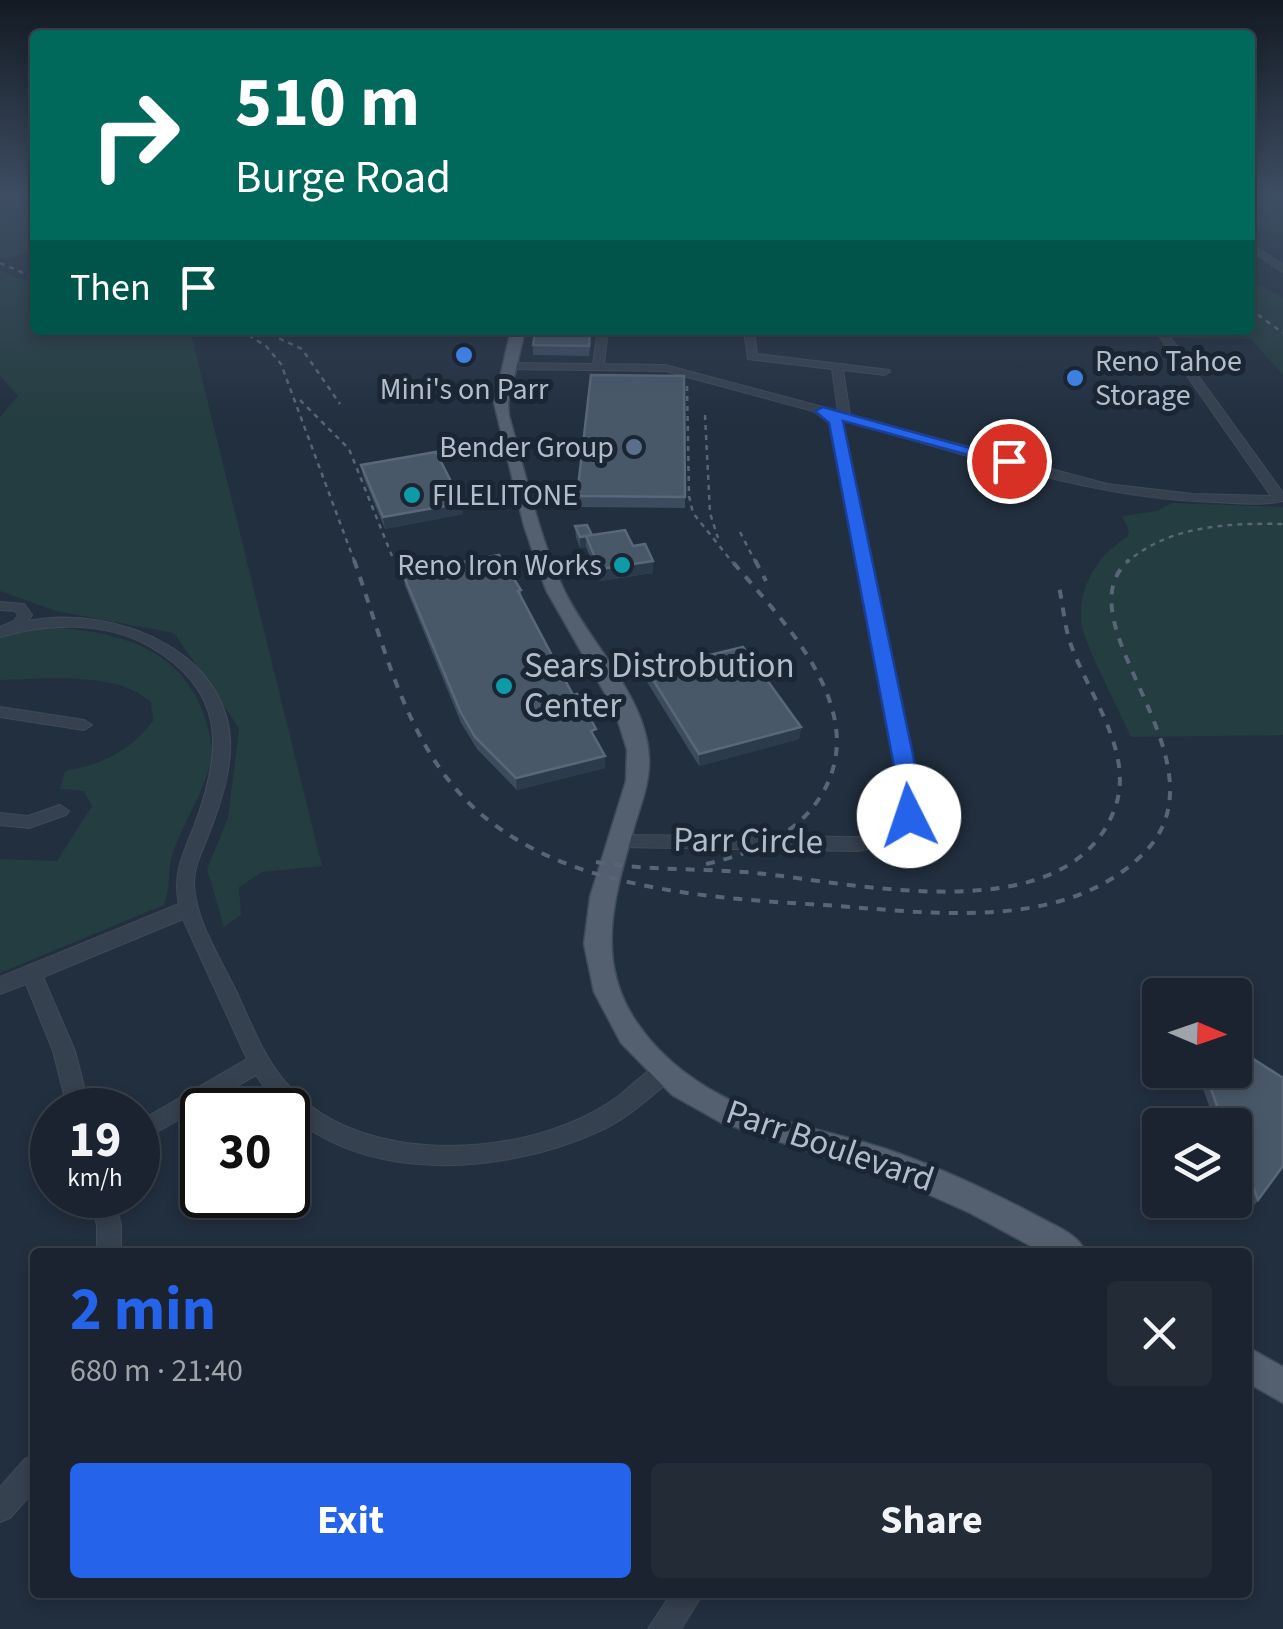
<!DOCTYPE html>
<meta charset="utf-8">
<style>
:root{--surface:#1a232f;--page:#232b37;--text:#f1f3f6;--muted:#9fa4aa;--line:#38404b;--accent:#2563eb}
body{margin:0;font-family:"Source Sans 3",sans-serif;background:var(--page);color:var(--text);height:100vh;display:flex;flex-direction:column;font-size:38px;white-space:nowrap}
*{box-sizing:border-box;margin:0}
p{font-size:32px;color:var(--muted)}
.icon{flex:none;width:55px;height:55px;fill:none;stroke:currentColor;stroke-width:2;stroke-linecap:round;stroke-linejoin:round}
.map{position:relative;flex:1;overflow:hidden}
.panel{position:absolute;left:30px;top:1248px;width:1222px;height:350px;display:flex;flex-direction:column;background:var(--surface);border-radius:10px;box-shadow:0 5px 15px #0003,0 0 0 2px var(--line)}
.panel>*{flex:none}
.hud{position:absolute;left:30px;top:30px;width:1225px;height:305px;border-radius:10px;box-shadow:0 5px 15px #0003,0 0 0 2px var(--line);background:#00695c;color:#fff;overflow:hidden}
.needle{width:65px;rotate:92deg}
.controls{position:absolute;left:1142px;top:978px;display:grid;gap:20px}
.controls a{display:grid;place-items:center;width:110px;height:110px;border-radius:10px;background:var(--surface);box-shadow:0 5px 15px #0003,0 0 0 2px var(--line);font-size:50px}
.speed{position:absolute;left:30px;top:1088px;display:flex;gap:20px;font-size:50px;font-weight:700;text-align:center}
.speed>*{display:grid;place-content:center;width:130px;height:130px;border-radius:50%;background:var(--surface);box-shadow:0 5px 15px #0003,0 0 0 2px var(--line);line-height:1}
.speed small{font-size:25px;font-weight:400}
.speed .limit{border:5px solid #111;border-radius:15px;background:#fff;color:#111}
.pin{position:absolute;display:grid;place-items:center;width:85px;height:85px;color:#fff;margin:-42px;border:5px solid #fff;border-radius:50%;box-shadow:0 2px 10px #0007}
.me{position:absolute;width:110px;margin:-55px;rotate:356deg;stroke-linejoin:round;filter:drop-shadow(0 0 8px #0008)}
.turn{display:flex;align-items:center;gap:35px;height:210px;padding:0 40px;font-size:45px}
.turn .icon{width:130px;height:130px;stroke-width:2.5}
.turn b{display:block;font-size:70px;line-height:85px}
.then{display:flex;align-items:center;height:95px;padding:0 40px;background:#0003;gap:20px;font-size:38px}
.round{display:grid;place-items:center;flex:none;width:105px;height:105px;border-radius:10px;background:var(--page)}
.headline{display:flex;align-items:center;justify-content:space-between;height:170px;padding:0 40px}
h1{font-size:60px;font-weight:700;line-height:75px;color:var(--accent)}
.action{display:flex;gap:20px;margin-top:auto;padding:20px 40px}
.action a{flex:1;height:115px;border-radius:10px;background:var(--accent);color:#fff;font-size:40px;font-weight:700;line-height:115px;text-align:center}
.action a+a{background:var(--page);color:var(--text)}
.map>svg:first-child{display:block}
.green{fill:#243d40}
.lines{fill:none;stroke-linecap:round;stroke-linejoin:round}
.minor-casing{stroke:#3f4a58;stroke-width:2}
.major-casing{stroke:#3f4a58;stroke-width:3}
.minor{fill:#36414f;fill-rule:evenodd}
.major{fill:#54606f;fill-rule:evenodd}
.rail-far1{stroke:#576576;stroke-width:2.5;stroke-dasharray:5 5;stroke-linecap:butt}
.rail{stroke:#576576;stroke-width:4;stroke-dasharray:9 9;stroke-linecap:butt}
.wall{fill:#3c4b5d}
.shaded-wall{fill:#2c3b4c}
.building{fill:#495869;stroke:#596778;stroke-width:2.5}
.route{fill:#2563eb;stroke:#184099;stroke-width:2.5}
.shop-dot{fill:#3f7fe0;stroke:#1b2634;stroke-width:4}
.service-dot{fill:#5c6f8a;stroke:#1b2634;stroke-width:4}
.culture-dot{fill:#0f9aa8;stroke:#1b2634;stroke-width:4}
.labels{text-anchor:middle;dominant-baseline:central;stroke-width:10;stroke-linejoin:round;paint-order:stroke}
.far-poi-label{font-size:30px;fill:#b2bcca;stroke:#1b2634;text-anchor:start}
.poi-label{font-size:35px;fill:#b2bcca;stroke:#1b2634;text-anchor:start}
.street-label{font-size:35px;fill:#b2bcca;stroke:#1b2634}
</style>
<div class="map">
<svg width="1283" height="1629" viewBox="0 0 1283 1629">
<rect width="100%" height="100%" fill="#222f3f"/>
<g class="green">
<polygon points="0,194 18,194 35,204 35,250 0,261"/>
<polygon points="1250,194 1283,194 1283,235 1250,221"/>
<polygon points="0,271 35,284 35,330 190,330 322,866 262,872 239,887 241,915 224,927 207,869 228,818 239,728 174,633 56,611 0,591 0,417 18,396 0,376"/>
<polygon points="1250,271 1257,284 1283,297 1283,375 1251,339 1172,338 1166,330 1250,330"/>
<path d="M1172 503 1283 507V735L1131 737C1121 714 1083 641 1081 622 1078 586 1098 555 1127 537L1129 531 1122 516 1157 511Z"/>
<path d="M39 626C107 631 172 640 201 707 207 722 214 745 211 760 204 793 184 821 173 852 167 869 171 888 164 905L0 973V859L57 861 92 806 84 791 60 789 65 771C101 765 131 751 153 721L151 702C116 671 46 679 0 680V638Z"/>
</g>
<g class="lines">
<defs>
<g id="minor">
<polygon points="1250,243 1283,265 1283,272 1250,250"/>
<path d="M598 330H608L604 364 665 365 838 411 832 369 748 359 744 330H754L757 354 889 370 890 372 885 375 843 370 850 415 1107 484 1193 494 1271 496 1155 330H1165L1283 493V501C1261 506 1237 503 1214 502 1089 499 960 452 839 419L920 798C917 834 890 845 858 851L619 847 610 841 619 835 858 837C883 833 900 825 902 798L830 423 813 411 665 371 509 369 504 366 509 363 593 364Z"/>
<path d="M0 602 24 604 32 615 28 621C117 603 244 656 229 763 226 788 217 813 208 836 202 852 193 868 194 886 197 924 220 957 236 991 251 1023 263 1056 286 1083 342 1149 447 1155 526 1137 558 1129 589 1117 616 1098 631 1087 646 1069 664 1063L672 1065 675 1072 672 1079C650 1097 629 1117 604 1129 495 1181 327 1188 256 1075L138 1143V1122L247 1059 183 919 43 977 75 1051 90 1110H68L53 1051 26 984 0 994V977L179 904C172 874 184 852 195 824 223 749 226 690 149 646 104 621 48 623 0 637V627L14 621 18 615 15 611 0 610Z"/>
<polygon points="0,707 84,720 92,725 84,730 0,717"/>
<polygon points="60,805 69,811 66,815 29,828 0,825 0,813 28,816"/>
<polygon points="89,1195 113,1195 121,1225 121,1252 97,1252 97,1225"/>
<polygon points="35,1455 35,1490 10,1518 0,1522 0,1487 25,1459"/>
<polygon points="672,1592 704,1592 681,1629 648,1629"/>
</g>
<g id="major">
<path d="M511 330H525L508 403 509 416C526 474 538 535 564 590 589 643 647 696 649 758 650 781 642 802 635 824 615 895 592 962 640 1027 665 1062 702 1088 741 1105 787 1125 838 1133 886 1149 939 1167 990 1191 1039 1217 1055 1226 1079 1234 1085 1252H1042L970 1213 901 1182 720 1122 672 1095 621 1043 594 992 584 944 590 897 626 781 627 750 615 711 546 590 524 526 494 403Z"/>
<polygon points="1248,1347 1283,1367 1283,1403 1248,1383"/>
</g>
</defs>
<use href="#minor" class="minor-casing"/>
<use href="#major" class="major-casing"/>
<use href="#minor" class="minor"/>
<use href="#major" class="major"/>
<g class="rail-far1">
<polyline points="0,263 35,278"/>
<polyline points="1250,309 1283,333"/>
<polyline points="240,330 266,346 281,364 355,563"/>
<polyline points="261,330 302,349 340,404"/>
<polyline points="687,386 689,496 693,513 733,563"/>
<polyline points="300,400 349,449 392,556"/>
<polyline points="705,415 710,513 718,538"/>
<polyline points="740,532 756,563"/>
<path d="M1126 563C1169 525 1229 523 1283 524"/>
</g>
<g class="rail">
<path d="M354 560C383 641 403 734 464 798 501 837 556 864 608 877 679 896 752 901 825 905 926 912 1063 934 1143 854 1235 763 1057 623 1129 560"/>
<polyline points="755,560 766,581"/>
<path d="M596 862C649 871 702 868 756 873 856 883 1073 935 1116 805 1134 749 1085 690 1069 639 1064 622 1063 604 1059 587"/>
<path d="M706 864C751 854 798 835 822 794 872 710 784 622 731 560"/>
</g>
</g>
<g class="wall">
<polygon points="583,332 591,343 589,356 533,355 533,345"/>
<polygon points="361,465 462,503 463,514 385,529 363,476"/>
<polygon points="577,496 685,497 685,508 577,507"/>
<polygon points="575,526 592,535 633,546 653,561 653,573 600,581 586,547 580,548 576,538"/>
<polygon points="403,574 521,590 522,599 605,756 605,768 517,790 477,749 461,723 405,586"/>
<polygon points="647,670 801,727 799,739 699,766 647,682"/>
<polygon points="1196,1070 1235,1070 1283,1166 1253,1207 1241,1175 1235,1175 1235,1125 1216,1125"/>
</g>
<g class="shaded-wall">
<polygon points="462,503 463,514 385,529 383,517"/>
<polygon points="586,536 586,547 580,548 580,537"/>
<polygon points="653,561 653,573 600,581 600,569"/>
<polygon points="801,727 799,739 699,766 699,754"/>
<polygon points="605,756 605,768 517,790 516,778"/>
</g>
<g class="building">
<polygon points="542,330 581,330 581,332 590,333 589,346 533,345 535,332 542,332"/>
<polygon points="591,375 684,376 685,497 577,496"/>
<polygon points="436,452 462,503 383,517 361,465"/>
<polygon points="587,525 592,535 580,537 575,526"/>
<polygon points="625,530 633,546 645,544 653,561 600,569 586,536"/>
<polygon points="499,555 521,590 518,591 573,695 577,694 596,729 591,731 605,756 516,778 475,737 460,711 403,574"/>
<polygon points="743,647 801,727 699,754 647,670"/>
<polygon points="1235,1047 1283,1078 1283,1166 1258,1200 1246,1168 1240,1168 1235,1156 1235,1125 1224,1125 1204,1070 1235,1070"/>
</g>
<linearGradient id="sky" x2="0" y2="1"><stop stop-color="#131a23"/><stop offset="0.46" stop-color="#3e4d63"/><stop offset="1" stop-color="#3e4d63" stop-opacity="0"/></linearGradient>
<rect width="1283" height="422" fill="url(#sky)"/>
<polygon class="route" points="823,407 1017,461 1009,466 843,421 922,798 920,816 909,824 897,816 900,798 829,423 815,411"/>
<g class="shop-dot">
<circle cx="464" cy="355" r="10"/>
<circle cx="1075" cy="378" r="10"/>
</g>
<circle class="service-dot" cx="634" cy="447" r="10"/>
<g class="culture-dot">
<circle cx="412" cy="495" r="10"/>
<circle cx="622" cy="565" r="10"/>
<circle cx="504" cy="686" r="10"/>
</g>
<g class="labels">
<g class="far-poi-label">
<text x="1095" y="361">Reno Tahoe<tspan x="1095" dy="34">Storage</tspan></text>
<text x="464" y="389" text-anchor="middle">Mini's on Parr</text>
<text x="614" y="447" text-anchor="end">Bender Group</text>
<text x="432" y="495">FILELITONE</text>
<text x="602" y="565" text-anchor="end">Reno Iron Works</text>
</g>
<g class="poi-label">
<text x="524" y="666">Sears Distrobution<tspan x="524" dy="40">Center</tspan></text>
</g>
<g class="street-label">
<text transform="translate(748 841) rotate(1)">Parr Circle</text>
<text transform="translate(830 1146) rotate(19)">Parr Boulevard</text>
</g>
</g>
</svg>
<div class="controls">
<a><svg class="needle" viewBox="-14 -14 28 28"><path d="M0-13l5 13h-10z" fill="#e53935"/><path d="M0 13l5-13h-10z" fill="#9fa4aa"/></svg></a>
<a><svg class="icon" aria-label="layers" viewBox="0 0 24 24"><path d="M12 4l9 5-9 5-9-5zM3 14l9 5 9-5"/></svg></a>
</div>
<div class="speed"><div>19<small>km/h</small></div><div class="limit">30</div></div>
<div class="pin" style="left:1009px;top:461px;background:#d93025"><svg class="icon" aria-label="arrive" viewBox="0 0 24 24"><path d="M6 21V4h12l-3 4 3 4H6"/></svg></div>
<svg class="me" style="left:909px;top:816px" viewBox="-20 -20 40 40"><circle r="19" fill="#fff"/><path d="M0-13L10 11 0 6-10 11z" fill="#2563eb"/></svg>
<div class="hud">
<div class="turn"><svg class="icon" aria-label="right" viewBox="0 0 24 24"><path d="M7 20v-9h11M14 6l5 5-5 5"/></svg><div><b>510 m</b>Burge Road</div></div>
<div class="then">Then<svg class="icon" aria-label="arrive" viewBox="0 0 24 24"><path d="M6 21V4h12l-3 4 3 4H6"/></svg></div>
</div>
<section class="panel">
<div class="headline"><div><h1>2 min</h1><p>680 m · 21:40</p></div><a class="round"><svg class="icon" aria-label="close" viewBox="0 0 24 24"><path d="M6 6l12 12M18 6L6 18"/></svg></a></div>
<div class="action"><a>Exit</a><a>Share</a></div>
</section>
</div>
